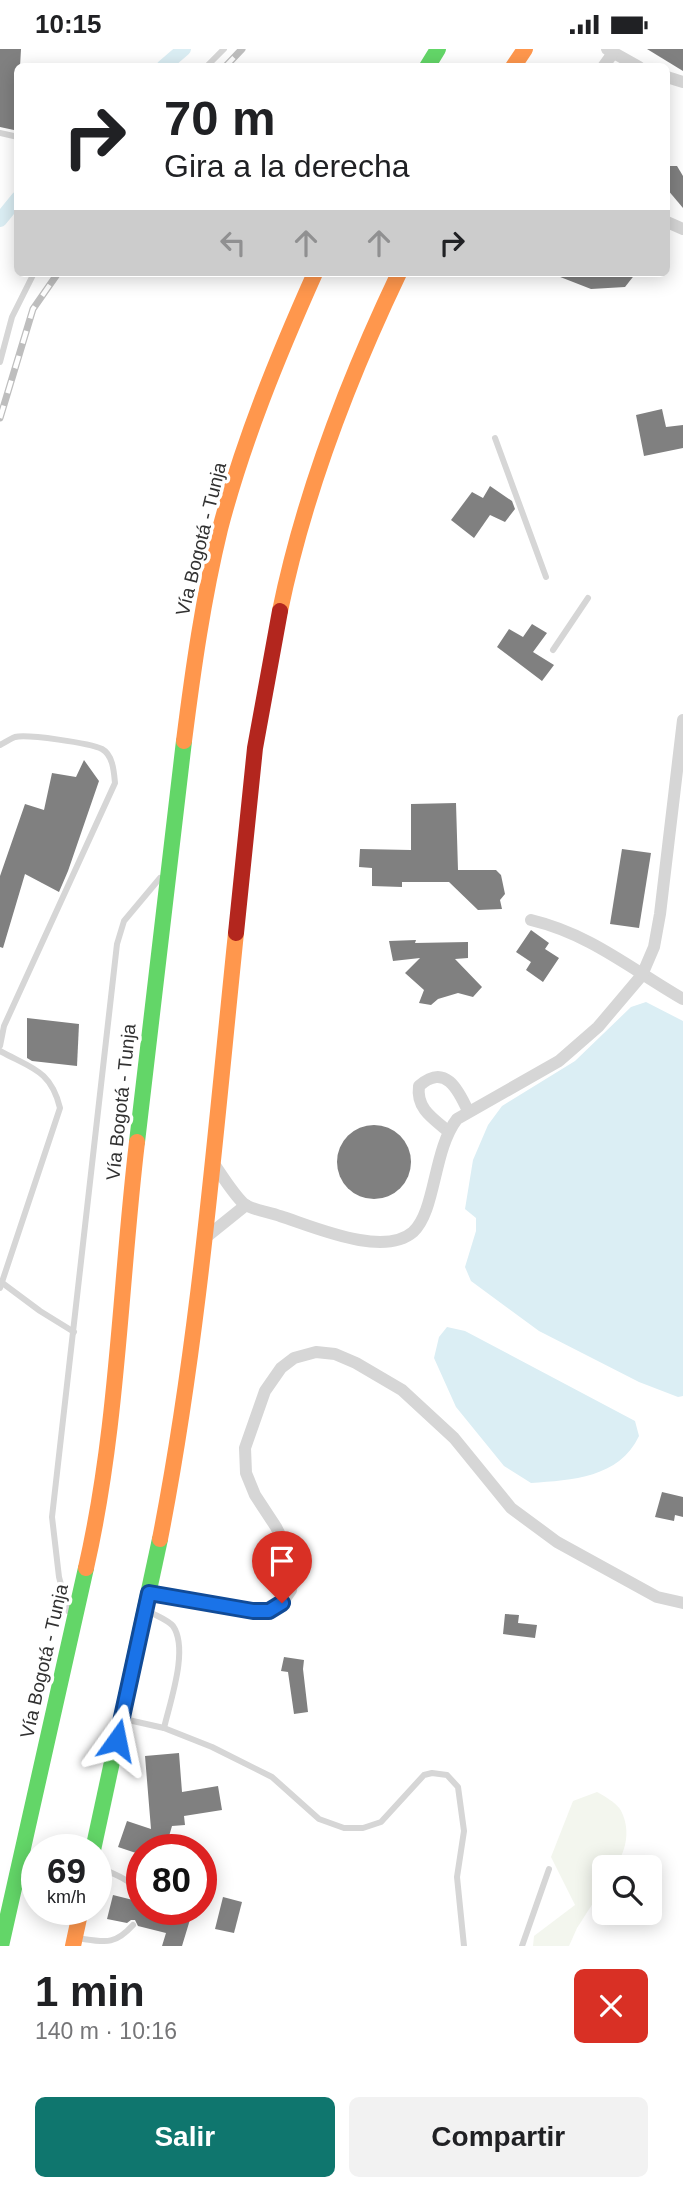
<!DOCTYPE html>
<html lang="es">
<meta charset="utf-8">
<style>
:root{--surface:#fff;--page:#f2f2f2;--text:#202124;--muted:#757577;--accent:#0f766e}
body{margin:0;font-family:Arial,sans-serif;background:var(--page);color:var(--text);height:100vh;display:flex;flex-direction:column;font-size:26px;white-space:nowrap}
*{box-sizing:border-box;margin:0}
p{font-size:23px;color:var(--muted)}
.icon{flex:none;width:38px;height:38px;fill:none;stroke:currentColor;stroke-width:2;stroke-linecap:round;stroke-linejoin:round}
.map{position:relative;height:1897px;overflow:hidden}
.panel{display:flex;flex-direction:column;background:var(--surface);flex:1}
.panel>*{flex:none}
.hud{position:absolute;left:14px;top:14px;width:656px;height:214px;border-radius:10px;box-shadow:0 4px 18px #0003;background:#fff;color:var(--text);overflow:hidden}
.tools{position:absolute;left:592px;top:1806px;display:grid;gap:14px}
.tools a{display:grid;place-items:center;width:70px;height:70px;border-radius:10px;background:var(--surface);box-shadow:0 4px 18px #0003;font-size:35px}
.speed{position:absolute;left:21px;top:1785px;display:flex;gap:14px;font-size:35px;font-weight:700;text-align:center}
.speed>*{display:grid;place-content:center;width:91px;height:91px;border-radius:50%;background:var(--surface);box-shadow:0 4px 18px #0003;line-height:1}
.speed small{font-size:18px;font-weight:400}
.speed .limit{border:10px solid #d22;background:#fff;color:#111}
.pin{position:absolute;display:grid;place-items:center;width:60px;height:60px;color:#fff;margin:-72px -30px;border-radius:50% 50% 50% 0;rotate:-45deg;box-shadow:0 0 7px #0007}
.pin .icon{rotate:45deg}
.me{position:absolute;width:77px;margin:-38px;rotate:12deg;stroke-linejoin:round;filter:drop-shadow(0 0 5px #0008)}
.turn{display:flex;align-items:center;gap:24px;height:147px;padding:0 35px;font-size:32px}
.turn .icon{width:91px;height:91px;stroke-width:2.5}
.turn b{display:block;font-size:49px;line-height:60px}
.lanes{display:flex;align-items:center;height:66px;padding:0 35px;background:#0003;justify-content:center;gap:35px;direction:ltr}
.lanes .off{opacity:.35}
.round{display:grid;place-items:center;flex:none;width:74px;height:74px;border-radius:10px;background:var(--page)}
.headline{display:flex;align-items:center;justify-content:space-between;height:119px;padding:0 35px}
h1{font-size:42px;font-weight:700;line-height:52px}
.button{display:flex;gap:14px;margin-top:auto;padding:14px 35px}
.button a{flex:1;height:80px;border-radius:10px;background:var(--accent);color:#fff;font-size:28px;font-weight:700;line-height:80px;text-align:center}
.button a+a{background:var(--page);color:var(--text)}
.status{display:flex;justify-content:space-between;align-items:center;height:49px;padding:0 35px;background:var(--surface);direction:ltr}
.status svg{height:19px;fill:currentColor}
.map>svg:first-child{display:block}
.green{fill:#f3f6ee}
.water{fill:#dbeef4}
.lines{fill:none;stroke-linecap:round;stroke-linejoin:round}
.canal{stroke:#dbeef4;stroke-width:14}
.building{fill:#808080}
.lane{stroke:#d6d6d6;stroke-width:6}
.street{stroke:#d6d6d6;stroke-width:12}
.fast{stroke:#63d668;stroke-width:16}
.slow{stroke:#ff974d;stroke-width:16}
.jam{stroke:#b3261e;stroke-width:16}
.rail-casing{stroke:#bebebe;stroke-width:7}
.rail{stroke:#fff;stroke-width:4.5;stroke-dasharray:13;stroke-linecap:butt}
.route-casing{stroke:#114b97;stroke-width:18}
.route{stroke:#1a73e8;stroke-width:12}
.labels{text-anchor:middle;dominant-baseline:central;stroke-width:7;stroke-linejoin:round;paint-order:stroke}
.street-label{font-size:19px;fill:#323232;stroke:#fff}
</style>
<div class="status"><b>10:15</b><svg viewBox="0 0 49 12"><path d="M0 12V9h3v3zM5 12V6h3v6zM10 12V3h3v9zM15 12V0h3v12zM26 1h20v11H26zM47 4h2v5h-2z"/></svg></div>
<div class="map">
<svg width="683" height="1897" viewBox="0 0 683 1897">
<rect width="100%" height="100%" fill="#fff"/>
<path class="green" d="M597 1743C604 1747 615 1753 620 1760 631 1779 627 1801 615 1818H604V1837L577 1879 569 1897H533L534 1887 575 1856 551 1808 573 1752Z"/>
<g class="water">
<polygon points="646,953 683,972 683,1347 678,1348 639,1333 539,1282 471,1232 465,1218 476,1182 476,1169 465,1160 473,1111 488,1076 502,1057 575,1012 631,958"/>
<path d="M447 1278 465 1282 635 1372 639 1387C619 1429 572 1431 531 1434L504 1417 456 1358 434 1309 439 1288Z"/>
</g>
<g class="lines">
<g class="canal">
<polyline points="163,18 184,0"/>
<polyline points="0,171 18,149"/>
</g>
</g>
<g class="building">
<polygon points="0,0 21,0 20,18 18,18 14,81 0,78"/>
<polygon points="647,0 683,0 683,22"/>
<polygon points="667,117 677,117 683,127 683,159 667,140"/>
<polygon points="550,224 636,224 625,238 591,240"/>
<polygon points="662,360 666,378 683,376 683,399 644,407 636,366"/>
<polygon points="490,437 512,452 515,460 505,473 490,466 474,489 451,471 472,443 483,449"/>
<polygon points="532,575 547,584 533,603 554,616 542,632 497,598 509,580 523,588"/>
<polygon points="84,711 99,732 68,822 59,843 25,825 3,899 0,898 0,827 25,755 44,761 52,724 76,728"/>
<polygon points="456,754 458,821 496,821 501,826 505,845 500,851 502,860 478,861 449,833 402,833 402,838 372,837 372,819 359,818 360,800 411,801 411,755"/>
<polygon points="622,800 651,804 639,879 610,875"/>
<polygon points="531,881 549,894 545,900 559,909 543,933 526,921 531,913 516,903"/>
<polygon points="416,891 415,894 468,893 468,909 455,910 482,938 473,948 458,944 438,950 431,956 419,954 424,941 405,924 420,909 393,912 389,892"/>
<polygon points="27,969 79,975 77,1017 32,1012 27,1009"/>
<circle cx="374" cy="1113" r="37"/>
<polygon points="662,1443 683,1448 683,1468 675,1466 674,1472 655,1468"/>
<polygon points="505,1565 519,1566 518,1574 537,1576 535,1589 503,1585"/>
<polygon points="284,1608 304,1611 303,1620 308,1663 294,1665 288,1623 281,1622"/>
<polygon points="179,1704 182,1743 218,1737 222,1761 184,1767 185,1776 172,1777 165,1801 142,1801 142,1806 118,1798 127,1772 151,1780 145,1707"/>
<polygon points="113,1846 137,1852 142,1855 142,1860 179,1860 192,1864 182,1897 162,1897 166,1884 138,1877 135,1871 131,1871 127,1874 107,1870"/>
<polygon points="223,1848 242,1853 234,1884 215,1880"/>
</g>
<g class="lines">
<g class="lane">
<polyline points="206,18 224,0"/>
<polyline points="0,84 18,88"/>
<polyline points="0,313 12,268 34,224"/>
<polyline points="495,389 546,528"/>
<polyline points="553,601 588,549"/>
<path d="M0 696C4 694 10 690 15 688 27 685 90 694 102 700 113 706 114 723 115 734L4 977 0 997"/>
<path d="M0 1002C31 1019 51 1021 60 1059L0 1239"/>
<polyline points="1,1233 40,1262 74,1283"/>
<polyline points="68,1562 59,1528 52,1468 117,895 124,872 160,829"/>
<path d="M150 1563C157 1567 168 1571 173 1577 189 1600 170 1653 164 1679"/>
<polyline points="124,1670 164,1679 212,1698 272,1728 319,1770 344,1779 363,1779 381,1773 424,1726 432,1724 447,1726 458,1738 464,1782 457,1828 464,1897"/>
<path d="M96 1817C113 1825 135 1831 142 1849"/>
<path d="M77 1889C105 1893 114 1897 133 1876"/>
<polyline points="522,1897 549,1820"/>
</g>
<g class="street">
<polyline points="607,0 639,18"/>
<polyline points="603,18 613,4"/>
<polyline points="667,28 683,33"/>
<polyline points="667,173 683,180"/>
<path d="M531 871C590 885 631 920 683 950"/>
<path d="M448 1082C432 1069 416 1059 419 1037 445 1014 458 1040 468 1062"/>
<path d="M212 1112C221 1125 233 1145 244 1155 252 1161 270 1163 280 1167 312 1177 383 1209 413 1183 436 1162 433 1101 457 1070L559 1012 598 978 642 926 654 898 660 865 683 671"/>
<polyline points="205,1189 246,1156"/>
<polyline points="149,1544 253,1562 269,1562 282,1554 291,1541 293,1525 288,1502 276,1478 255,1446 246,1424 245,1399 265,1342 281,1319 294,1309 316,1303 335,1305 356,1314 402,1341 454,1389 511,1459 557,1493 657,1548 683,1554"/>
</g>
<g class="fast">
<polyline points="427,18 438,0"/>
<polyline points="137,1093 184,692"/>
<polyline points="93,1801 160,1490"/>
<polyline points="1,1897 86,1519"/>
</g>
<g class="slow">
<polyline points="513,18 525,0"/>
<path d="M280 562C304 445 348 331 399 224"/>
<path d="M184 692C193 621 203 550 220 480 243 392 278 307 315 224"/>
<path d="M160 1490C199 1291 215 1086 236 884"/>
<path d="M86 1519C118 1379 120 1235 137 1093"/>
<polyline points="73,1897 81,1860"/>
</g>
<polyline class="jam" points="236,884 255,699 280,562"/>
<defs>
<g id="rail">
<polyline points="225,18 242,0"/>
<polyline points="0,369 33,260 58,224"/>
</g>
</defs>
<use href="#rail" class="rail-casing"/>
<use href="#rail" class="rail"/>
</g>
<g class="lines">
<defs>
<polyline id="route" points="117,1691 149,1544 253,1562 269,1562 282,1554"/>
</defs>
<use href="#route" class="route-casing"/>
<use href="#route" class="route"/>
</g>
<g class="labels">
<g class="street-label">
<text transform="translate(201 490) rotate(-76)">Vía Bogotá - Tunja</text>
<text transform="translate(121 1053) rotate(-84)">Vía Bogotá - Tunja</text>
<text transform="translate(44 1612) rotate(-77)">Vía Bogotá - Tunja</text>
</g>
</g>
</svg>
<div class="tools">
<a><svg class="icon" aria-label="search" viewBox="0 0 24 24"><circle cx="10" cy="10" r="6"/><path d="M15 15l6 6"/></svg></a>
</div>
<div class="speed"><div>69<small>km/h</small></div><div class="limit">80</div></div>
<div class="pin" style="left:282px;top:1554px;background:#d93025"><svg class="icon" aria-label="arrive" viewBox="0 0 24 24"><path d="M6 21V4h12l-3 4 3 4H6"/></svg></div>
<svg class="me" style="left:117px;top:1691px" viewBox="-20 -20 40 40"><path d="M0-17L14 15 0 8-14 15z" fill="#1a73e8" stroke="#fff" stroke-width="4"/></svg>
<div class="hud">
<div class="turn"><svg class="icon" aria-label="right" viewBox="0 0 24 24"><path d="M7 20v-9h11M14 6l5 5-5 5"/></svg><div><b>70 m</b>Gira a la derecha</div></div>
<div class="lanes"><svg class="icon off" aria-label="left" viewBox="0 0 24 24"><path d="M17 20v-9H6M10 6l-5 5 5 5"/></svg><svg class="icon off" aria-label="ahead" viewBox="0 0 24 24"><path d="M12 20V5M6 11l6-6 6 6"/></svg><svg class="icon off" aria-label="ahead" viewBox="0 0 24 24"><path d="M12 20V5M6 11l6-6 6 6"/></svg><svg class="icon" aria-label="right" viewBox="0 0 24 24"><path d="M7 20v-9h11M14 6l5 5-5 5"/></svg></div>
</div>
</div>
<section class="panel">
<div class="headline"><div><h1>1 min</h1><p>140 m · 10:16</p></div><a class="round" style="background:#d93025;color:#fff"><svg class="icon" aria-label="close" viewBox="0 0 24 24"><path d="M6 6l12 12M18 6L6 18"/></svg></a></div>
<div class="button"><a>Salir</a><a>Compartir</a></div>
</section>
